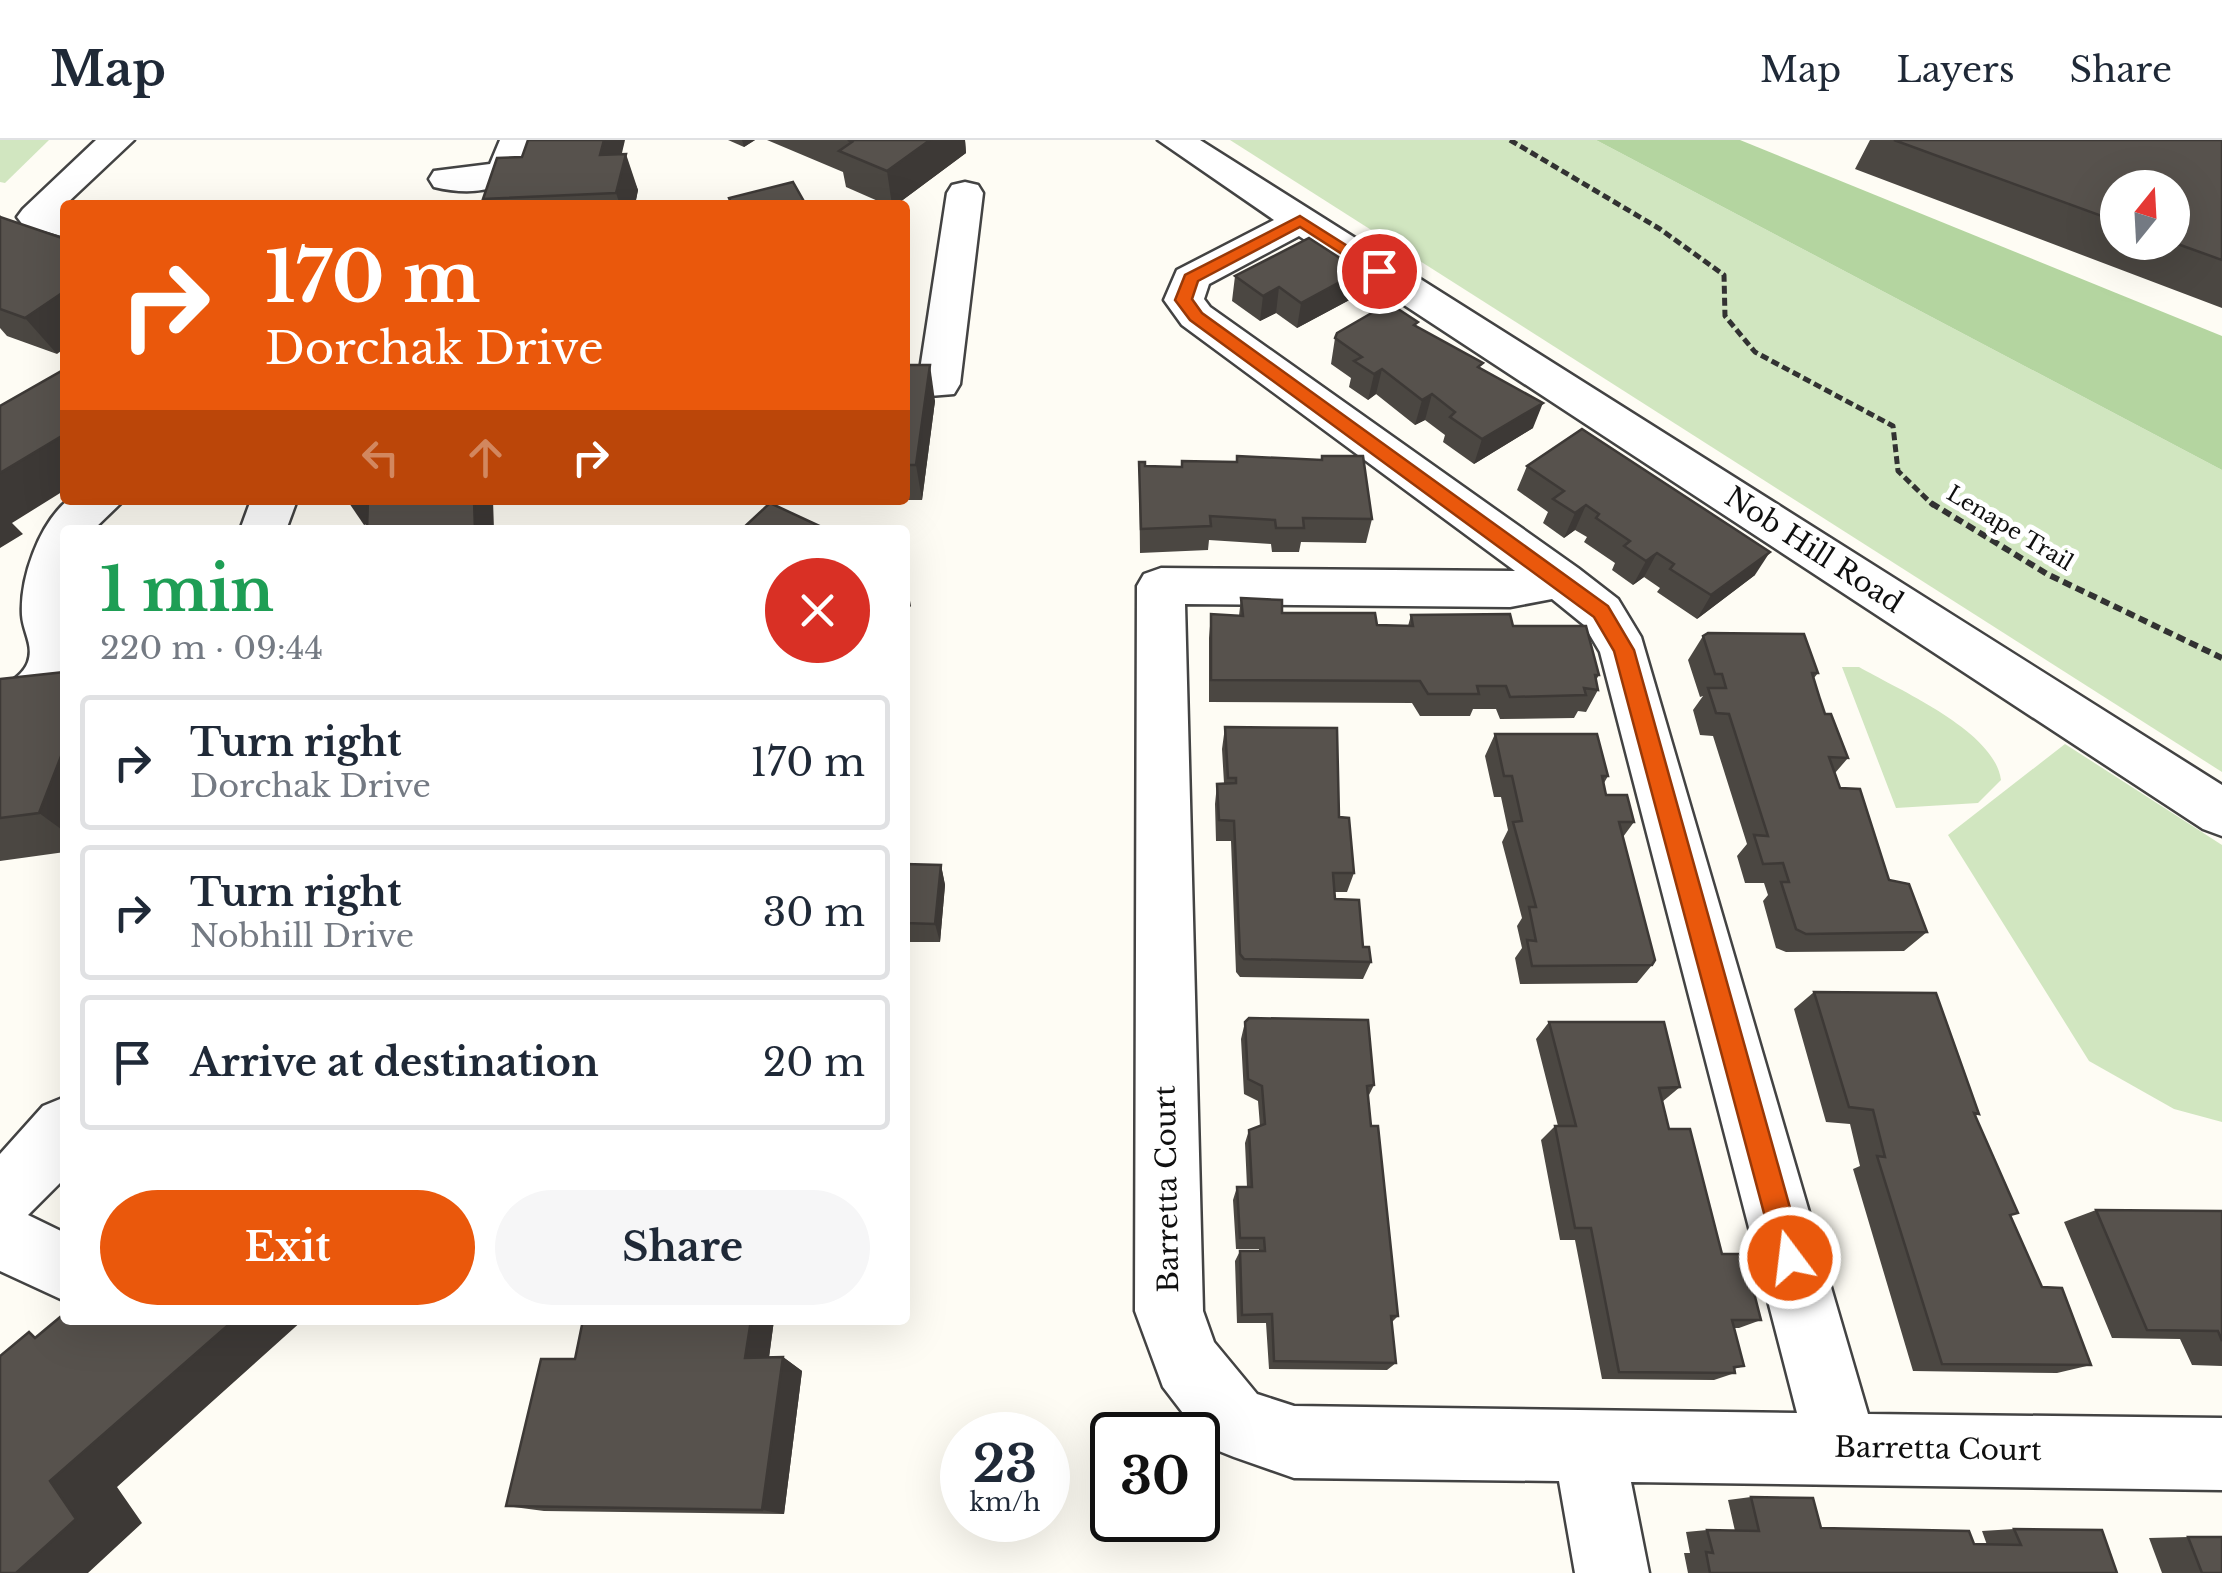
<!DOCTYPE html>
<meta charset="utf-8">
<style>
:root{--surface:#fff;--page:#f6f6f7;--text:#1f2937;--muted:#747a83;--line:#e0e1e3;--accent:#ea580c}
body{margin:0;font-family:"Libre Baskerville",serif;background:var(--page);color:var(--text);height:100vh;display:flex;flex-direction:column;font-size:38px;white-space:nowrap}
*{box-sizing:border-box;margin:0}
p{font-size:32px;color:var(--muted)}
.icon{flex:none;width:55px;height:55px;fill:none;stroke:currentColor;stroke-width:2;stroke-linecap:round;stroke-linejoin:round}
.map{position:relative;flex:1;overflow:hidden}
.details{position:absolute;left:60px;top:385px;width:850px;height:800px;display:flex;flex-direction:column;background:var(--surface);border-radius:10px;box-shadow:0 10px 40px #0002}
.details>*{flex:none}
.top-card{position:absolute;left:60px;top:60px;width:850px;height:305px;border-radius:10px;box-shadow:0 10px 40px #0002;background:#ea580c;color:#fff;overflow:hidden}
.needle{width:65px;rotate:18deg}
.buttons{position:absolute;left:2100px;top:30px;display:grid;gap:20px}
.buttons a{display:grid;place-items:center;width:90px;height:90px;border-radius:50%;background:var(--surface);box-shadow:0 10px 40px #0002;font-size:50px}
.speed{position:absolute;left:940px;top:1272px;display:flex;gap:20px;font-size:50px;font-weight:700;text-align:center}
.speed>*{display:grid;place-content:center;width:130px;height:130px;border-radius:50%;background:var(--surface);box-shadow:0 10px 40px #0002;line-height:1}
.speed small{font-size:25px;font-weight:400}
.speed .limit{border:5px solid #111;border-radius:15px;background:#fff;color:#111}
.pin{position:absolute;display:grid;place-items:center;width:85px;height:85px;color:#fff;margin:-42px;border:5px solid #fff;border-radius:50%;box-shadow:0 2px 10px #0007}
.me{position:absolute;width:110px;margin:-55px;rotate:345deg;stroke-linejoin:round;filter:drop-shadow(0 0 8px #0008)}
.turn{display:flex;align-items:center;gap:35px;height:210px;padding:0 40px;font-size:45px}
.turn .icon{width:130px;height:130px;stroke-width:2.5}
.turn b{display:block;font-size:70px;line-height:85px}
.lanes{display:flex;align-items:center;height:95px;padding:0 40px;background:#0003;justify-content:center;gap:50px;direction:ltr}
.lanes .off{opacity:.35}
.round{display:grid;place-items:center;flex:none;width:105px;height:105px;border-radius:52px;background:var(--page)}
.summary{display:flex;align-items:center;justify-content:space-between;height:170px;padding:0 40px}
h1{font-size:60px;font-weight:700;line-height:75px;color:#1e9e55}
.button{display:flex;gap:20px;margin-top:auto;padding:20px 40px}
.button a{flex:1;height:115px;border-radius:60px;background:var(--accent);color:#fff;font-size:40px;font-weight:700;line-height:115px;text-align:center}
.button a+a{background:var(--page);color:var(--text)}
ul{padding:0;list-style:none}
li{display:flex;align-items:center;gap:30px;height:135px;margin:0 20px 15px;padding:0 20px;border:5px solid var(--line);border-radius:10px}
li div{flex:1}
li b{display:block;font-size:38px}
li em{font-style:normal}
header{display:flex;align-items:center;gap:60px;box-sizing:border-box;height:140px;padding:0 50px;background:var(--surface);border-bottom:2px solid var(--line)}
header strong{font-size:48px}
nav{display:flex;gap:55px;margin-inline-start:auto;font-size:35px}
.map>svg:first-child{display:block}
.green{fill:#d1e6c0}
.forest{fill:#b4d5a0}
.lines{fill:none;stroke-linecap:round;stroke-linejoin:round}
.minor-casing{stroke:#434343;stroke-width:5}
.path-far1{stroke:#323232;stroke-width:5;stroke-dasharray:8 4;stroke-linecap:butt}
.path{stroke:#323232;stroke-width:6;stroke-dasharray:9 5;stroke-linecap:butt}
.minor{fill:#fff;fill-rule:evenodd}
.wall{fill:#4b4742;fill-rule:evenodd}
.shaded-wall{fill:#3d3936}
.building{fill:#57524d;stroke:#3d3936;stroke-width:2.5}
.route{fill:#ea580c;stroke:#983908;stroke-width:2.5}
.labels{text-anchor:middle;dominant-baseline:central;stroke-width:10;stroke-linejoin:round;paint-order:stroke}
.far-street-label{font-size:22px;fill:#101010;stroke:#fff}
.street-label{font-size:28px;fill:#101010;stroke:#fff}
</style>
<header>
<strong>Map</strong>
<nav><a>Map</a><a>Layers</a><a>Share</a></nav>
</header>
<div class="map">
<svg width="2222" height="1433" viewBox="0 0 2222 1433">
<rect width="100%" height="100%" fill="#fefcf4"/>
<g class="green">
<polygon points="0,0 49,0 5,43 0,42"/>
<polygon points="1230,0 1596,0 2222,330 2222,632"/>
<path d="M1842 527H1859C1899 550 1995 591 2001 640L1978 663 1896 668Z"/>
<polygon points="2065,604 2222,705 2222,982 2174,969 2089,921 1948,695"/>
</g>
<polygon class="forest" points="1596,0 1740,0 2222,196 2222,330"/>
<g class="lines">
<defs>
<g id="minor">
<polygon points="96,0 134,0 65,65 65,97 23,85 17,77 23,69"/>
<path d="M500 0H536C525 49 479 58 434 47L429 39 434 31 490 24Z"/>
<path d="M1158 0H1200L2222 645V696L2203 689 1299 96 1209 144 1204 159 1210 167 1578 428 1618 459 1641 497 1868 1274 2222 1278V1350L1631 1342 1649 1433H1575L1559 1341 1294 1338 1234 1317 1209 1307 1163 1247 1135 1171 1137 446 1144 434 1161 428 1515 431 1182 185 1164 160 1177 130 1274 80ZM1552 459 1584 485 1600 512 1797 1273 1294 1266 1257 1254 1214 1202 1203 1171 1185 464 1510 467Z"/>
<polygon points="965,42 978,45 983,53 960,244 954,254 905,258 905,230 920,230 947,53 952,45"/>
<path d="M68 360H124L93 390H65V549L37 577 0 593V549C10 542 24 534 28 522 34 505 23 492 22 475 20 438 39 384 68 360Z"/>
<polygon points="251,360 297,360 286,390 240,390"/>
<polygon points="65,957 65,1038 28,1075 65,1093 65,1161 0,1131 0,1014 43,966"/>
</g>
</defs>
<use href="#minor" class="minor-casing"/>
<polyline class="path-far1" points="1510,0 1660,89 1724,135 1725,176 1755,212 1893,286 1898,331 1934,366"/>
<polyline class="path" points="1931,363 2047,434 2222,518"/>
<use href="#minor" class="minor"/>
</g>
<g class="wall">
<polygon points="728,0 755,0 744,7"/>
<polygon points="767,0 965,0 966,13 896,65 887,65 846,47 843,32"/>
<path d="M1870 0H2222V168L1855 29ZM2118 48 2172 102H2118Z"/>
<polygon points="622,14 638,50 635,65 486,65 483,59 522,17"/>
<polygon points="0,75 2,78 57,214 7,196 0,188"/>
<polygon points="1235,136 1355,157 1297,188 1276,173 1260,181 1232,161"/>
<polygon points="1417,186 1482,229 1533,288 1474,324 1443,302 1445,295 1425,280 1415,285 1376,254 1368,260 1349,247 1351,238 1331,224 1335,198"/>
<polygon points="905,225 935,261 922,360 905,360"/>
<polygon points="1322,316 1372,379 1366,403 1301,402 1299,412 1272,412 1271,404 1209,400 1208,410 1140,413 1139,322 1145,326 1182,327 1237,322 1321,320"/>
<polygon points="1527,326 1755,435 1697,479 1657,452 1660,448 1644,437 1633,445 1612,430 1615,423 1584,402 1587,397 1575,390 1564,398 1543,383 1548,372 1517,350"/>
<polygon points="1241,458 1282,473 1377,485 1408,486 1411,475 1513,486 1599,535 1596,540 1598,550 1586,572 1578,571 1574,578 1500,579 1496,569 1473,569 1470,576 1420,576 1412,563 1209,562 1209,498 1211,474 1239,476"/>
<polygon points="1703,496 1818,533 1814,538 1825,574 1848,618 1835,633 1840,648 1889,740 1927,792 1904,811 1786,812 1776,808 1763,761 1768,755 1764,743 1745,743 1737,716 1747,704 1713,596 1700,595 1693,570 1703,556 1700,557 1688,520"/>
<polygon points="65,532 65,712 0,721 0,539"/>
<polygon points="1225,587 1339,677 1354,733 1347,752 1335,752 1335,759 1371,822 1363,839 1240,837 1236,832 1231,701 1216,701 1215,664 1217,644 1224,643 1222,609"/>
<polygon points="1495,594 1608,636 1604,643 1606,655 1634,682 1623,697 1652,825 1637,843 1520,844 1515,818 1522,808 1517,786 1522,778 1502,702 1508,690 1501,657 1494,657 1485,616"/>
<polygon points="905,724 941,725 945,745 940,802 905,802"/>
<polygon points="1814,852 1979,974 1975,976 2010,1076 2042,1147 2091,1225 2057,1233 1913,1231 1853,1029 1860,1026 1850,984 1826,982 1794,869"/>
<polygon points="1245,882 1374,945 1368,957 1371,986 1398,1176 1392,1182 1396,1223 1387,1230 1269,1229 1266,1183 1237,1183 1235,1121 1240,1111 1259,1111 1259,1109 1236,1109 1233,1060 1237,1047 1247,1047 1245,1003 1249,990 1260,986 1258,961 1244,954 1241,899"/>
<polygon points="1549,882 1680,947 1662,962 1669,989 1722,1114 1761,1180 1739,1188 1734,1188 1744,1226 1734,1229 1735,1233 1714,1240 1602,1239 1575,1100 1560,1100 1541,1000 1555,986 1558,986 1536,899"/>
<polygon points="2096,1070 2222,1071 2222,1226 2192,1225 2180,1199 2112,1198 2064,1082"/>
<polygon points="774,1180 769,1218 783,1217 802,1231 784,1374 544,1371 506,1366 575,1219"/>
<polygon points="1751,1357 1821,1388 1987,1405 1982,1391 2014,1389 2117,1433 1688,1433 1684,1413 1690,1413 1686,1392 1707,1390 1735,1391 1728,1360"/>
<polygon points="2188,1397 2222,1433 2162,1433 2149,1398"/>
</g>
<g class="shaded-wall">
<polygon points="604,0 625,0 613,52 600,15"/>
<polygon points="742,0 755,0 744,7"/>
<polygon points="930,0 965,0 966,13 896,65 892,65 887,31"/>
<polygon points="626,14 638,50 635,65 620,65 616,53"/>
<polygon points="1360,131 1355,157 1297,188 1301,163"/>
<polygon points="1279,147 1276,173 1260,181 1263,156"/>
<polygon points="65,151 65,208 57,214 25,178"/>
<polygon points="930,225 935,261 922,360 916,325"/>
<polygon points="1382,229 1376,254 1368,260 1374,234"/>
<polygon points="1432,254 1425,280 1415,285 1422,260"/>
<polygon points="1543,263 1533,288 1474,324 1482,299"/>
<polygon points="65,294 65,350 12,383 23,394 0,408 0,333"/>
<polygon points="347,360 380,360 393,379 364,385"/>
<polygon points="474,360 495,360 493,360 494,390 475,390"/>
<polygon points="1586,365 1575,390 1564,398 1575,373"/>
<polygon points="1770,412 1755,435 1697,479 1711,455"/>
<polygon points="1657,413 1644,437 1633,445 1646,421"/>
<polygon points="905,435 911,466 905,473"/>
<polygon points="65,606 65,692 39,673"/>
<polygon points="941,725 945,745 940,802 935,784"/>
<polygon points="234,1180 303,1180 117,1347 142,1383 88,1433 16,1433 50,1341"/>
<polygon points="751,1180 774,1180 767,1231 745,1218"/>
<polygon points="783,1217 802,1231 784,1374 762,1370"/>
</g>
<g class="building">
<polygon points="528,0 604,0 600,15 626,14 616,53 483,59 497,18 522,17"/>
<polygon points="848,0 930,0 887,31 839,11 852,2"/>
<polygon points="1894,0 2222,0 2222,120 2172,102 2172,48 2118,48 2118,82"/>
<polygon points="793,42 806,65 732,65 729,58"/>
<polygon points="0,77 65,99 65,151 25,178 0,169"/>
<polygon points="1309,98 1360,131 1301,163 1279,147 1263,156 1235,136"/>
<polygon points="1389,163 1418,182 1414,185 1483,223 1478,227 1543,263 1482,299 1450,277 1455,272 1432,254 1422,260 1382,229 1374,234 1354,221 1362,217 1335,198 1337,193"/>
<polygon points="905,225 930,225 916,325 905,325"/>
<polygon points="65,229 65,294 0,333 0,266"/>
<polygon points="1582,289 1770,412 1711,455 1670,429 1674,424 1657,413 1646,421 1624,406 1630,401 1596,378 1599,374 1586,365 1575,373 1553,359 1564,351 1527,326"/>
<polygon points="1237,316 1322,320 1322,316 1363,316 1372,379 1303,378 1304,388 1276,388 1275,380 1210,376 1211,386 1141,389 1139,322 1145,322 1145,326 1182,327 1182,321 1237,322"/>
<polygon points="368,360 474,360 475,390 367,390"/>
<polygon points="770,363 828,390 741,390"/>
<polygon points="1241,458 1282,460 1282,473 1375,473 1377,485 1413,486 1411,475 1510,474 1513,486 1586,486 1599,535 1595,535 1598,550 1584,548 1586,555 1510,557 1506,546 1477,546 1479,554 1428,554 1420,541 1211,540 1211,474 1243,476"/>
<polygon points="1708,493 1804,494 1818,533 1812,533 1820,559 1825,574 1831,574 1848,618 1829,617 1840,648 1860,649 1889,740 1909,744 1927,792 1806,794 1796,789 1781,742 1789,742 1783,723 1763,724 1754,695 1768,696 1729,574 1716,573 1708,548 1726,548 1722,534 1715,534 1703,496"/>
<polygon points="65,532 65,606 39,673 0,678 0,539"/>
<polygon points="1225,587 1337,588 1339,677 1349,678 1354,733 1333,733 1335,759 1359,760 1363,807 1369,807 1371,822 1244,819 1240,814 1234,681 1219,680 1217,644 1236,643 1236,638 1228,638"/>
<polygon points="1495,594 1597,594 1608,636 1602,636 1606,655 1627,655 1634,682 1619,682 1655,820 1652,825 1532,826 1527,800 1536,801 1529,767 1536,767 1513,682 1522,681 1512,636 1504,636"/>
<polygon points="905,724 941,725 935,784 905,783"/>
<polygon points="1814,852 1936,853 1979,974 1974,973 2018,1073 2010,1075 2042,1147 2062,1148 2091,1225 1942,1224 1877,1016 1885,1017 1873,970 1849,967"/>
<polygon points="1249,878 1368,880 1374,945 1367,946 1371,986 1378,986 1398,1176 1391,1176 1396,1223 1274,1221 1272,1174 1242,1175 1240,1111 1265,1111 1264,1098 1240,1098 1237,1047 1252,1047 1249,990 1265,984 1262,946 1248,939 1245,882"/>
<polygon points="1549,882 1664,882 1680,947 1659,948 1669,989 1690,989 1722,1114 1744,1114 1761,1180 1732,1180 1744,1226 1734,1227 1735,1233 1619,1232 1591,1088 1575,1088 1555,986 1576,986"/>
<polygon points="2096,1070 2222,1071 2222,1201 2218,1191 2147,1190"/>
<polygon points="65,1173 65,1180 234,1180 50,1341 76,1379 16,1433 0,1433 0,1216 29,1192 35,1198"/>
<polygon points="583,1180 751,1180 745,1218 783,1217 762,1370 506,1366 541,1219 575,1219"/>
<polygon points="1751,1357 1813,1358 1821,1388 1969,1391 1974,1404 2021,1405 2014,1389 2102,1390 2117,1433 1710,1433 1706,1412 1713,1413 1707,1390 1759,1391"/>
<polygon points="2188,1397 2222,1397 2222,1433 2202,1433"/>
</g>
<polygon class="route" points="1300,76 1387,131 1373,134 1300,87 1198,141 1192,159 1202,173 1608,466 1634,510 1804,1118 1800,1127 1790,1131 1780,1127 1776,1118 1614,511 1594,477 1190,180 1175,160 1185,135"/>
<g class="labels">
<g class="far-street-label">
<text transform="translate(2010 388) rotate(31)">Lenape Trail</text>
</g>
<g class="street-label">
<text transform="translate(1814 410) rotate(33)">Nob Hill Road</text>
<text transform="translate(1167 1049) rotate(-91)">Barretta Court</text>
<text transform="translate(1938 1309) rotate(1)">Barretta Court</text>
</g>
</g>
</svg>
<div class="buttons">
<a><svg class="needle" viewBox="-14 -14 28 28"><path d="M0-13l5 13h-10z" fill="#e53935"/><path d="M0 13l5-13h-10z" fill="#747a83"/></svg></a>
</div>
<div class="speed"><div>23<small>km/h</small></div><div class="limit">30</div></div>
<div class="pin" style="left:1379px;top:131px;background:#d93025"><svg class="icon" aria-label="arrive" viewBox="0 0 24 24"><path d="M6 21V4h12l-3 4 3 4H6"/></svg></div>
<svg class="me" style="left:1790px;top:1118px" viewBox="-20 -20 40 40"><circle r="17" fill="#ea580c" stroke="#fff" stroke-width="3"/><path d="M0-11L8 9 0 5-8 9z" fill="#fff"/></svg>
<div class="top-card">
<div class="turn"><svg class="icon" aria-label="right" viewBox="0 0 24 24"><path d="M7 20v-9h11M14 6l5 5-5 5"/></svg><div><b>170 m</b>Dorchak Drive</div></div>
<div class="lanes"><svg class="icon off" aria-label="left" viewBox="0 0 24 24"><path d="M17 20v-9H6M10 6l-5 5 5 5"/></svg><svg class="icon off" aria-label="ahead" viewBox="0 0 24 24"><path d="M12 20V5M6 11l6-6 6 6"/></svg><svg class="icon" aria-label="right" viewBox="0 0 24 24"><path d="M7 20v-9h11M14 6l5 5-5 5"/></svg></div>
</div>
<section class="details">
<div class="summary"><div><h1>1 min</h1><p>220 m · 09:44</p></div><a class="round" style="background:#d93025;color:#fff"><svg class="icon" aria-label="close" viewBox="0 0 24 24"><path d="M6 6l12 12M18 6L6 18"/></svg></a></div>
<ul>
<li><svg class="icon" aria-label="right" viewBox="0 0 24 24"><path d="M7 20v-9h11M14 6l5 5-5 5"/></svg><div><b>Turn right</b><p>Dorchak Drive</p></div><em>170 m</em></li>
<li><svg class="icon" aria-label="right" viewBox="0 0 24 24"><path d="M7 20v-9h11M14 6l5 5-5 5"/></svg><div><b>Turn right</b><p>Nobhill Drive</p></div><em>30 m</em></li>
<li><svg class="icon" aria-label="arrive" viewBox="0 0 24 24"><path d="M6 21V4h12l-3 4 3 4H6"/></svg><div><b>Arrive at destination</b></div><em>20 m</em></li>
</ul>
<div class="button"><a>Exit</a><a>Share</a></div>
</section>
</div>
